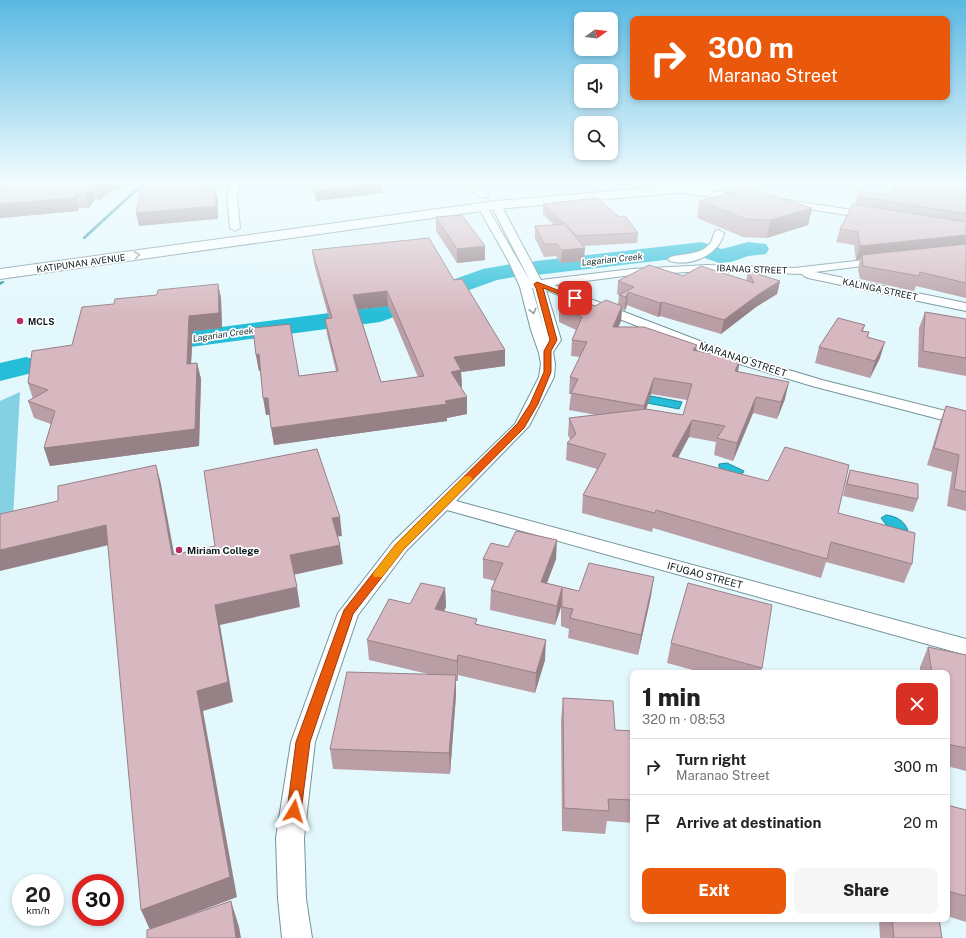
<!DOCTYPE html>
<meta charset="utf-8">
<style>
:root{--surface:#fff;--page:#f6f6f6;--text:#222;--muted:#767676;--line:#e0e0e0;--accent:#ea580c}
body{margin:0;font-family:"Public Sans",sans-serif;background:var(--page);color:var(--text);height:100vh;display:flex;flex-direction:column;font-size:15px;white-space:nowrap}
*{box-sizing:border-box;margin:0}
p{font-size:13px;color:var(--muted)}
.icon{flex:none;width:22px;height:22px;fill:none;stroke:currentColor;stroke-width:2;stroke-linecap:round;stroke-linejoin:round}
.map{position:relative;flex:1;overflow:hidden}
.drawer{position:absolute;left:630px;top:670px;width:320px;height:252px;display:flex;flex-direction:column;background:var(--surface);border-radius:8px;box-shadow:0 2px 6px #0003}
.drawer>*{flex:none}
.hud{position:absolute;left:630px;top:16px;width:320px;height:84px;border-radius:8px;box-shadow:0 2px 6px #0003;background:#ea580c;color:#fff;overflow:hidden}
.needle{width:26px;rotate:75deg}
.fabs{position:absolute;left:574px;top:12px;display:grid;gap:8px}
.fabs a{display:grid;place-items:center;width:44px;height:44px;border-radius:8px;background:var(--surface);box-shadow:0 2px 6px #0003;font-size:20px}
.speed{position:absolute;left:12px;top:874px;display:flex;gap:8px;font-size:20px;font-weight:700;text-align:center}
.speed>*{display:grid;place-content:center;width:52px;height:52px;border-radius:50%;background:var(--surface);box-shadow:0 2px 6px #0003;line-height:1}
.speed small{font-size:10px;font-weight:400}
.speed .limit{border:6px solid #d22;background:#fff;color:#111}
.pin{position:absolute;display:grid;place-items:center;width:34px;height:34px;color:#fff;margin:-17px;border-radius:8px;box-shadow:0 2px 6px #0006}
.me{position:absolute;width:44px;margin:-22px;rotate:7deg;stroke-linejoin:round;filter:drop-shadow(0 0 3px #0008)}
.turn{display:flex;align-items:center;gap:14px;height:84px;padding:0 12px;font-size:18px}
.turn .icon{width:52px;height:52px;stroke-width:2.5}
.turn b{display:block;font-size:28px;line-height:34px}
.round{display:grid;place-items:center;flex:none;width:42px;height:42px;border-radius:8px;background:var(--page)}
.overview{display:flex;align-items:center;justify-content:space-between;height:68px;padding:0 12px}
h1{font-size:24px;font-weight:800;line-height:30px}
.primary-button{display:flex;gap:8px;margin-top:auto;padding:8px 12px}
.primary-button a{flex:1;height:46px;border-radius:8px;background:var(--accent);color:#fff;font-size:16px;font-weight:800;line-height:46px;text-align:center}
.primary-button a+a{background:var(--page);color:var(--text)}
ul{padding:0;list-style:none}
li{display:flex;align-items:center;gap:12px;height:56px;padding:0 12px;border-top:1px solid var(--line)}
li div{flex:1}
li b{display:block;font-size:15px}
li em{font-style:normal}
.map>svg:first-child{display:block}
.green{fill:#83d1e3}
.water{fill:#26bdd8;stroke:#1f8ca0}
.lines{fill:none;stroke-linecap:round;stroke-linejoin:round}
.stream{fill:#1f8ca0;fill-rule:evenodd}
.river{fill:#26bdd8;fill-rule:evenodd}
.street-casing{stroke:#74949b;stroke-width:2}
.primary-casing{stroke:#74949b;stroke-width:2}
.street{fill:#fff;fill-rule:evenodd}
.primary{fill:#fff;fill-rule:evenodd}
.wall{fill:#b99ea5;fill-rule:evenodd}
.shaded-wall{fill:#968186}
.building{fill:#d7b8c0;stroke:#968186;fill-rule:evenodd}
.oneway{stroke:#93989a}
.route{fill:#ea580c;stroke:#983908}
.slow{fill:#f59e0b}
.poi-dot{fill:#b82d68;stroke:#fff;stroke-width:1.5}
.labels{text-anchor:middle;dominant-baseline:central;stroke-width:3.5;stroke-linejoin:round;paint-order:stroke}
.far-water-label{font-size:9px;font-style:italic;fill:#193035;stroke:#fff}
.far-street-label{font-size:9px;fill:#0e1b1e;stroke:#fff}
.far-poi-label{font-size:9px;font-weight:bold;fill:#0e1b1e;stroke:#fff;text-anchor:start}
.street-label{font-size:10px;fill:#0e1b1e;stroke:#fff}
.poi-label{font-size:10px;font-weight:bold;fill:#0e1b1e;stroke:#fff;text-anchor:start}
</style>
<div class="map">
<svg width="966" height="938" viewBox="0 0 966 938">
<rect width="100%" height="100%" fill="#e3f8fd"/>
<polygon class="green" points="20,392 13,519 0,525 0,401"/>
<g class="water">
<polygon points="651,396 682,402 679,409 647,403"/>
<path d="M727 463 744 471 743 473C735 475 726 471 719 467V464Z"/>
<path d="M886 515C896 516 905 521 908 531L887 526 881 518Z"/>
</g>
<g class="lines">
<g class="stream">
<polygon points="147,184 151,184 135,193 85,239 83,239 83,237 133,191"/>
<polygon points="3,281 5,282 0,285 0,282"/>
</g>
<g class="river">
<polygon points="702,242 722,249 748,242 766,244 769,249 766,254 748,256 731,262 719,263 699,256 536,275 527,272 525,275 497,280 380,322 145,353 135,351 131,345 135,339 145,337 376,307 483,269 517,263 526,266 528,263 536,261"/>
<polygon points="26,357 36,360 41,366 36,372 0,381 0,363"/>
</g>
<defs>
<g id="street">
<polygon points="230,184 240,184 237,198 240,228 235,231 230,228 227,198"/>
<polygon points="460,184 471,184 489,195 487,197 481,197"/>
<polygon points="670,186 744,195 749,198 744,201 667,191 665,189 667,187"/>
<polygon points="775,198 871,213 876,216 871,219 772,203 770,201"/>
<path d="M496 202 501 205 541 280 632 269 707 265 794 268 882 258 886 259 888 261 886 263 815 272 966 303V311L808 278 804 276 802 274 707 271 632 275 554 285 726 351 822 380 966 416V426L812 386 716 357 546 290 561 340 553 352 555 364 554 377 529 426 456 501 966 639V655L447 510 407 550 358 615 315 742 304 838 306 899 312 938H282L278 899 276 838 291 742 338 613 393 542 515 424 539 377 541 364 539 353 531 330 520 287 509 262 478 207 483 204 486 205 530 281 491 205ZM532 288H533L544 330Z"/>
<path d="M719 230 724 233C719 255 691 267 670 261L668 259 670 257C683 253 702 256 711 242 713 239 713 234 715 231Z"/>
</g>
<polygon id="primary" points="694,184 739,184 737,187 733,188 496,209 0,279 0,269 496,201"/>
</defs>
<use href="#street" class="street-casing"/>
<use href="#primary" class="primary-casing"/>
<use href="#street" class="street"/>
<use href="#primary" class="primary"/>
</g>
<g class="wall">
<polygon points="0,184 131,184 109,192 100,200 95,199 89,208 79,208 78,211 1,218"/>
<polygon points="312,184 388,184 388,187 382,187 383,193 316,201"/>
<polygon points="966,184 966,298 916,286 914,291 860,279 858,269 860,259 856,260 854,245 836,242 840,229 855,205 857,196 889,195"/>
<polygon points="699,201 812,208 808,225 767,238 743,237 697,218"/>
<polygon points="543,204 638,233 637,243 583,246 584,261 561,263 556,256 544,257 535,238 535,226 554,225 543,214"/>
<polygon points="436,217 485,260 457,263 436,231"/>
<path d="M312 250 454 280 505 350V366L461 372 462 387H460L467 414 447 418V421L274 445 270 415H266L260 371H259L256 355 299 376 336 371 327 334 325 319 329 318 314 264ZM388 306 418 377 381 382 358 309Z"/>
<path d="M748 271 780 281 777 294 756 307 721 334 660 316 658 317 627 305 625 311 622 309 621 321 618 327 696 350 740 360 738 371 785 399 777 419 753 413 733 461 714 455 716 442 689 437 678 458 838 513 912 564 904 583 826 562 821 578 653 528 652 532 582 513 583 495 597 469 566 460 567 443 570 440 568 435 569 418 596 415 569 410 571 394H569L570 377 580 357 571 356 572 340 576 330 559 322V307L618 304 619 295 617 294 618 281 683 276 746 281ZM651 394 687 400 683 415 646 409Z"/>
<polygon points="218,284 221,298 222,328 193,331 191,363 197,363 201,379 199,446 50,466 44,448 51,424 34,418 28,401 33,399 28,383 72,345 114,304"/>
<polygon points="925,312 966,319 966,376 918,367 919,328"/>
<polygon points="865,325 863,331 869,332 868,337 880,358 870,378 815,363 819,347"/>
<polygon points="946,406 966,411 966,511 947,506 952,472 927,465 940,422"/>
<polygon points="850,470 918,499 913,512 843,496 846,482"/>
<polygon points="483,559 556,559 547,583 579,591 651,596 638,655 568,638 569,629 561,626 561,607 555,625 490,610 491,590 495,581 483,578"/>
<polygon points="445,588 446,607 444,611 477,624 545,660 535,693 458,675 458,681 456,681 456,695 450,774 333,769 330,749 428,674 369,660 367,640 410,604"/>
<polygon points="671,643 762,668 760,673 704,673 667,663"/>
<polygon points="928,647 966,655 966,771 947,766 947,673 920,673 920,667"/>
<polygon points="563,698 615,730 633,731 633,823 607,821 605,834 562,831 561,720"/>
<polygon points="947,805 966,810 966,922 947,916"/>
<polygon points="879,919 939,919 942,938 880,938"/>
</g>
<g class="shaded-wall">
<polygon points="101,184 131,184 109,192 100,200 97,187"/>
<polygon points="207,184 218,184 215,188 218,200 218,219 139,226 136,213 205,186"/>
<polygon points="375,184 388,184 388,187 382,187 383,193 316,201 315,191"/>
<polygon points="92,186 95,199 89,208 85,195"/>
<polygon points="76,195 79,208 78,211 1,218 0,219 0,204"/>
<polygon points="812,208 808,225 767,238 770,220"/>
<polygon points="966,235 966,248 862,255 860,259 856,260 860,246"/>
<polygon points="485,246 485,260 457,263 457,249"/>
<polygon points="585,248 584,261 561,263 562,250"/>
<polygon points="780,281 777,294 756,307 721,334 724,320 759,294"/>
<polygon points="218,284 221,298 222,328 193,331 190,380 187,364 189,316"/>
<polygon points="387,291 388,306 354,310 353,295"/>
<polygon points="628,292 627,305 625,311 626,297"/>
<polygon points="662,302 660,316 658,317 660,303"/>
<polygon points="622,306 621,321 612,342 613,327"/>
<polygon points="885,342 880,358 870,378 875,361"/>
<polygon points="697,345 694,361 693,350"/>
<polygon points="505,350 505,366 461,372 462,387 451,388 451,372 454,357"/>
<polygon points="259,354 261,370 259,371 256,355"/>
<polygon points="740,360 737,376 735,371"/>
<polygon points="197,363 201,379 199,446 50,466 44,448"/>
<polygon points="654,378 651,394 642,423 644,406"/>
<polygon points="789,382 785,399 777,419 781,402"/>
<polygon points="467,397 467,414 447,418 447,421 274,445 271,428"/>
<polygon points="756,397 753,413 733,461 737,443"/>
<polygon points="263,398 268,398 271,415 266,415"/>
<polygon points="692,420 689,437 669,474 672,456"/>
<polygon points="156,465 161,484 178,574 172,555"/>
<polygon points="340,517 342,536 335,537 332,518"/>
<polygon points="106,525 113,544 0,571 0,550"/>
<polygon points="557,540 556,559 540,601 541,582"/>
<polygon points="340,545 343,564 293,575 290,555"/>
<polygon points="654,577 651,596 638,655 641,635"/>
<polygon points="297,587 300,607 220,625 233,702 203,711 237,897 150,930 141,910 197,691 215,605"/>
<polygon points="445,588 446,607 436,629 435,609"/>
<polygon points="562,588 561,607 555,625 557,606"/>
<polygon points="546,640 545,660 535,693 536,673"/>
<polygon points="458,655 458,681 457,661"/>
<polygon points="456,675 456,695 450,774 449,753"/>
<polygon points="231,901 239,927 241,938 236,938"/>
</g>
<g class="building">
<polygon points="0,184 101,184 97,187 92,186 85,195 76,195 74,198 0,204"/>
<polygon points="143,184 207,184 205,186 210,185 208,188 215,187 215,206 136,213"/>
<polygon points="313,184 375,184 315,191"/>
<polygon points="898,184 966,184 966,214 857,196 860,191 889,195"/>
<polygon points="749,188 812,208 770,220 746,219 699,201"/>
<polygon points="597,198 619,217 625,216 638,233 577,236 565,224 564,224 543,204"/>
<polygon points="853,204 966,222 966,235 860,246 858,232 840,229"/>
<polygon points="462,215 485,246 457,249 436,217"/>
<polygon points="565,224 585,248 562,250 557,244 544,244 535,226"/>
<path d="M429 238 454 280 462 279 505 350 454 357 461 370 451 372 467 397 445 401 447 404 271 428 268 398H263L259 354 256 355 253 328 290 324 299 376 338 371 325 319 332 318 312 250ZM387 291 424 376 381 382 353 295Z"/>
<polygon points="966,244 966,283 920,272 919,276 863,266 862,255"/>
<polygon points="649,265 683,276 701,266 754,283 748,271 780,281 759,294 724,320 662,302 660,303 628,292 626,297 619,295 634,287 618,281"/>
<polygon points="218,284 219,313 189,316 187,364 197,363 195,429 44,448 55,411 28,401 48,390 28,383 32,351 72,345 82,307 114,304 115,299 157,295 158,290"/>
<polygon points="577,298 595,306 606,300 622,306 613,327 644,327 697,345 693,350 740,360 735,371 789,382 781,402 756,397 737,443 717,438 725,426 692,420 672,456 768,481 785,447 849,465 838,513 915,533 912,564 831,542 827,559 656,510 655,513 583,495 606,454 567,443 576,434 569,418 646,409 683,415 692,384 654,378 644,406 571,393 578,379 570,377 587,342 572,340 582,317 559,307"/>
<polygon points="925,312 966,319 966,358 923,351"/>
<polygon points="838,318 865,325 861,331 869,332 867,337 885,342 875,361 819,347"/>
<polygon points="946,406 966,411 966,492 954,489 959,455 934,448"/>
<polygon points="317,449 340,517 332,518 340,545 290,555 297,587 215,605 228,682 197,691 230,877 141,910 106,525 0,550 0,514 58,501 58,486 156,465 172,555 215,546 204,471"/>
<polygon points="850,470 918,484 918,499 847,484"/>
<polygon points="516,531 557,540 541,582 579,591 589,563 654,577 641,635 570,618 573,609 562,607 562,588 557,606 491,590 503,563 483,559 491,543 508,547"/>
<polygon points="421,583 445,588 435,609 477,619 475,624 546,640 536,673 458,655 457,661 367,640 389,599 410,604"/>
<polygon points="688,583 772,605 762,668 671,643"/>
<polygon points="928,647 966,655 966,748 947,744 947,673 932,673"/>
<polygon points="347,672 456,675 449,753 330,749"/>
<polygon points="563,698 613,701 615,730 633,731 633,800 608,799 609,811 564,808"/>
<polygon points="947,805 966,810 966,896 947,891 947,814 948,814"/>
<polygon points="231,901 236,938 147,938 147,930"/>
<polygon points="892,919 939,919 942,938 894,938"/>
</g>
<defs><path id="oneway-chevron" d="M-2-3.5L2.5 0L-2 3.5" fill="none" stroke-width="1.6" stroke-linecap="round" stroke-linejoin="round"/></defs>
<g class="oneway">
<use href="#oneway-chevron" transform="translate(137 255) rotate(-8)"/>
<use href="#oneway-chevron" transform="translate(533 311) rotate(76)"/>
</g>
<linearGradient id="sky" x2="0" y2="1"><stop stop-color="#5ab8e2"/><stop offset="0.58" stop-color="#f2fcfe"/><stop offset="1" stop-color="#f2fcfe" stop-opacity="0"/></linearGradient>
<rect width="966" height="315" fill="url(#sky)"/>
<polygon class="route" points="537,282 578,298 572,299 543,288 557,340 551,351 551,372 538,404 524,428 404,549 353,614 310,742 301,811 299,815 294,817 289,815 287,811 296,742 344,610 396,544 517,424 530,404 544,372 544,351 550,340 536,288 534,284"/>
<polygon class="slow" points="468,476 471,477 472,479 471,481 404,549 382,577 374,577 373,574 374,572 396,544 464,477"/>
<g class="poi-dot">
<circle cx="20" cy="321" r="4"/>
<circle cx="179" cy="550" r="4"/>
</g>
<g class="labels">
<g class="far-water-label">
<text transform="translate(612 259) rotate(-6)">Lagarian Creek</text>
<text transform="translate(223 334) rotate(-8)">Lagarian Creek</text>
</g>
<g class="far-street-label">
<text transform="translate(81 263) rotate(-8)">KATIPUNAN AVENUE</text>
<text transform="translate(752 269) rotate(2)">IBANAG STREET</text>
<text transform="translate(880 289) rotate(12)">KALINGA STREET</text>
</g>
<g class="far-poi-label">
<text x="28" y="321">MCLS</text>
</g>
<g class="street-label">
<text transform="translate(743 359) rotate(18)">MARANAO STREET</text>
<text transform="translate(705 575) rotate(15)">IFUGAO STREET</text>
</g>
<g class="poi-label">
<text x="187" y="550">Miriam College</text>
</g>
</g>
</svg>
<div class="fabs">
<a><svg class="needle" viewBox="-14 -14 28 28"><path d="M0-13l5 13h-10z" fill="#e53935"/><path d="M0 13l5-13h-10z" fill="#767676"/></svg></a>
<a><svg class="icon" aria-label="sound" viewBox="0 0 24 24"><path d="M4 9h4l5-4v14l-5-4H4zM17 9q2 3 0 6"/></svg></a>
<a><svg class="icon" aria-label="search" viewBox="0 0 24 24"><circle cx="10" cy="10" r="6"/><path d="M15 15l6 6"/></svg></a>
</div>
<div class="speed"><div>20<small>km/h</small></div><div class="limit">30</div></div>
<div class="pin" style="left:575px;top:298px;background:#d93025"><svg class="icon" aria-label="arrive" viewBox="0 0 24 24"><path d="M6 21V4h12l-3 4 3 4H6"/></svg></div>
<svg class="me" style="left:294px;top:811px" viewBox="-20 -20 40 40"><path d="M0-17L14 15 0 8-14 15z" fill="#ea580c" stroke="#fff" stroke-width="4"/></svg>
<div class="hud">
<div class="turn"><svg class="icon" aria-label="right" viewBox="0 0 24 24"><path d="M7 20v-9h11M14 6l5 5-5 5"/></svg><div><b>300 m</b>Maranao Street</div></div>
</div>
<section class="drawer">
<div class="overview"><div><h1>1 min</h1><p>320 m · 08:53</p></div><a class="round" style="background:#d93025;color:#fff"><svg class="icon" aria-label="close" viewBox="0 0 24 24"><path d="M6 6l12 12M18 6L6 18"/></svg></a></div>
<ul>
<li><svg class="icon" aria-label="right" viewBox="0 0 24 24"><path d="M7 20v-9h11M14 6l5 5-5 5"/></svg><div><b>Turn right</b><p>Maranao Street</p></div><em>300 m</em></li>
<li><svg class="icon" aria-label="arrive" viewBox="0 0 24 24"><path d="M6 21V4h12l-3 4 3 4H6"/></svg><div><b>Arrive at destination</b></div><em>20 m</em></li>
</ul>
<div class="primary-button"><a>Exit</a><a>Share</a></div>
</section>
</div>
